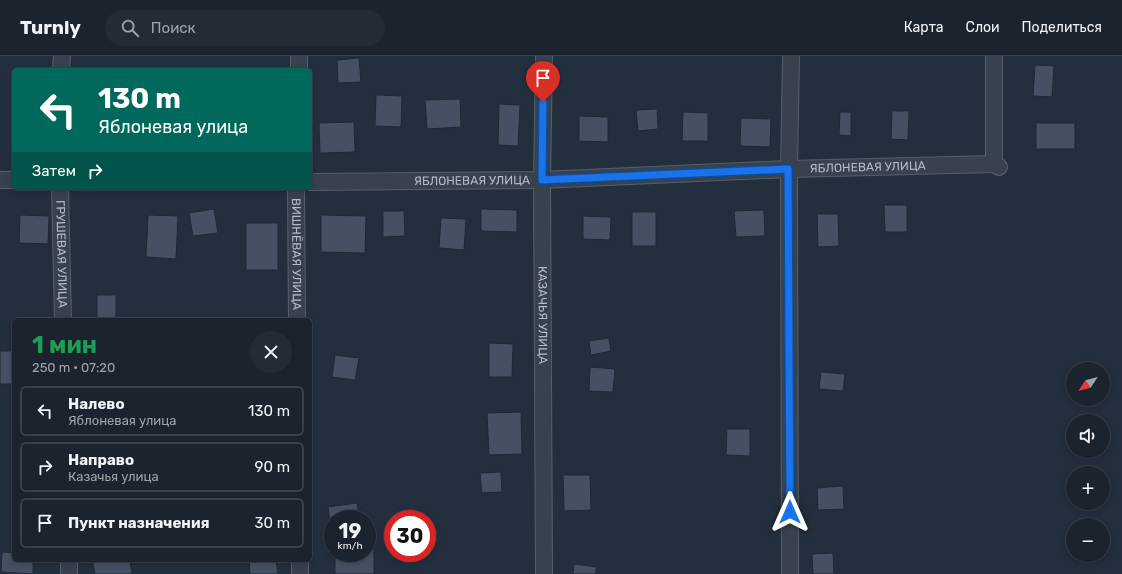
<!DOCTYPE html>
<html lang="ru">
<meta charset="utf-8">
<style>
:root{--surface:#1b232e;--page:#242b36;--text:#f1f3f6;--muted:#a0a4aa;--line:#39404a}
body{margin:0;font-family:Rubik,sans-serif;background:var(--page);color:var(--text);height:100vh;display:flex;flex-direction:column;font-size:15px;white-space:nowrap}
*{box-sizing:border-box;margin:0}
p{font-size:13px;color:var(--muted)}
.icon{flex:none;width:22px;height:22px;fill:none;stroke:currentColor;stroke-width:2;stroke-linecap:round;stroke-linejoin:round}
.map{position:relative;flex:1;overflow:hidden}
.panel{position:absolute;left:12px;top:262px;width:300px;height:244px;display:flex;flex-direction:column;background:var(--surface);border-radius:6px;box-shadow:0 2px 6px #0003,0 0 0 1px var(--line)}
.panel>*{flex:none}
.banner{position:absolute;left:12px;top:12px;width:300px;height:122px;border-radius:6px;box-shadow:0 2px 6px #0003,0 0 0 1px var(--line);background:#00695c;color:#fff;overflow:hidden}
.needle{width:26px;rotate:234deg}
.controls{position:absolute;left:1066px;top:306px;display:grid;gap:8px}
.controls a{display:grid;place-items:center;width:44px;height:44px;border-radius:50%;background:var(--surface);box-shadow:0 2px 6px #0003,0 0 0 1px var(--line);font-size:20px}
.speed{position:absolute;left:324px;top:454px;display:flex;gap:8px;font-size:20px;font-weight:700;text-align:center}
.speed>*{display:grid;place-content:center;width:52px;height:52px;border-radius:50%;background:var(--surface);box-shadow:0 2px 6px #0003,0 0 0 1px var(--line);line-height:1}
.speed small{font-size:10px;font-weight:400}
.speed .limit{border:6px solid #d22;background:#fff;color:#111}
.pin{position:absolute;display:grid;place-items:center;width:34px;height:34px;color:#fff;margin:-41px -17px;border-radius:50% 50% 50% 0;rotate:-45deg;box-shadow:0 0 4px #0007}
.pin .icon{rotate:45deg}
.me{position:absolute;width:44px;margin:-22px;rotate:0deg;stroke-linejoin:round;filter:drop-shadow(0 0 3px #0008)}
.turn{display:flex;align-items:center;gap:14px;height:84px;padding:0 20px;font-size:18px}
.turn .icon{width:52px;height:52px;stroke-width:2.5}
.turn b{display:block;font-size:28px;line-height:34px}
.then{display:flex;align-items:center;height:38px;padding:0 20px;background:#0003;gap:8px;font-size:15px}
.round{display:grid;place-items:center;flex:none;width:42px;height:42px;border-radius:21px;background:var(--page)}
.overview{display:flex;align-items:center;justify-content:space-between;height:68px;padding:0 20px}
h1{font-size:24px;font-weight:700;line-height:30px;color:#1e9e55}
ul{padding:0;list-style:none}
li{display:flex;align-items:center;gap:12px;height:50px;margin:0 8px 6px;padding:0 12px;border:2px solid var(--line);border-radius:6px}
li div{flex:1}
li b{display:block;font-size:15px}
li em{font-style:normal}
header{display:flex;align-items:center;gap:24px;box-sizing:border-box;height:56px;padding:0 20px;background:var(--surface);border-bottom:1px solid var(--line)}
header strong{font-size:19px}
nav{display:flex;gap:22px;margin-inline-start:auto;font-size:14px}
.search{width:280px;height:36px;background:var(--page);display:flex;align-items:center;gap:10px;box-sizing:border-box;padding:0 14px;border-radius:22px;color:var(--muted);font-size:15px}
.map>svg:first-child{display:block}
.building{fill:#455162;stroke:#1f2835}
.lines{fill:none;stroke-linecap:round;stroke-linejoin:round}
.minor-casing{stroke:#565f6c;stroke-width:18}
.minor{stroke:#38414e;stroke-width:16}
.route-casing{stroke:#114b97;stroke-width:10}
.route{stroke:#1a73e8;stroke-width:7}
.labels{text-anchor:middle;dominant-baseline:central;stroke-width:4;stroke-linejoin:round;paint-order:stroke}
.street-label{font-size:12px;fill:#b4bcc9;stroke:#1d2633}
</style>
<header>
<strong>Turnly</strong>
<div class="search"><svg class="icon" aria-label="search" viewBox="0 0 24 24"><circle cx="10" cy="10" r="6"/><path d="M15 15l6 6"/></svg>Поиск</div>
<nav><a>Карта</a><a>Слои</a><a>Поделиться</a></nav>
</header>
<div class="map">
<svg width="1122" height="518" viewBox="0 0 1122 518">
<rect width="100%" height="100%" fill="#242f3e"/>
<g class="building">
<polygon points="359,2 361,26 338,27 337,4"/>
<polygon points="1035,9 1054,10 1052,41 1033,40"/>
<polygon points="376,39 402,40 401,71 375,70"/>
<polygon points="460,43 461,71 427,73 425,44"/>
<polygon points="499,48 520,49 518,90 498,89"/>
<polygon points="657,53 658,73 638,75 636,54"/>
<polygon points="892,55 909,55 908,84 891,83"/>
<polygon points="683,56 708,57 708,85 682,85"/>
<polygon points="840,56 851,56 851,80 839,79"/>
<polygon points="579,60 608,61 608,86 579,85"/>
<polygon points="741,62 771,63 770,91 740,90"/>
<polygon points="354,66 355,96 320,97 319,67"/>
<rect x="1036" y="67" width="39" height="26"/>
<polygon points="884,149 907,149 907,176 885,176"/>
<polygon points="214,153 218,177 193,180 189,157"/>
<polygon points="481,153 517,154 517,176 481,175"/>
<polygon points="764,154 765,180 736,181 734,155"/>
<polygon points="383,155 404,155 405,180 383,181"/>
<rect x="632" y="156" width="24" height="34"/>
<polygon points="817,158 838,158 839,190 818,191"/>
<polygon points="20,159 49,160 48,188 19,187"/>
<polygon points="148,159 178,160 176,203 146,201"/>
<polygon points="321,159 366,160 365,197 321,196"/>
<polygon points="583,160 611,161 610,184 583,183"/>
<polygon points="441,162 466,163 464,194 439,192"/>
<rect x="246" y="167" width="32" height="47"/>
<rect x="97" y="239" width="19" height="25"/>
<polygon points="609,282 611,295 591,299 589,285"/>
<polygon points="489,287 513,288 512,321 489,321"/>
<rect x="0" y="295" width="14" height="33"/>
<polygon points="335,299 359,302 355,324 332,321"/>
<polygon points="590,311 615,313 613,336 589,335"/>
<polygon points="821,316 845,318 843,335 819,333"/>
<polygon points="521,356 522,398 489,399 487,357"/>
<polygon points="727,373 750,373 750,400 726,399"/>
<polygon points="501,416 502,436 482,437 480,417"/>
<polygon points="563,419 590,419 591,454 564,455"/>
<polygon points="843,430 844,453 818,454 817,432"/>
<polygon points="357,447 359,463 333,463 333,473 331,473 328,451"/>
<polygon points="367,490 374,490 374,518 335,518 335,497 367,497"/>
<polygon points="2,496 14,497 14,504 33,504 33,518 1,516"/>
<polygon points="833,497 834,518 813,518 812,498"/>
<polygon points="92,504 130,504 132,518 95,518"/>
<polygon points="263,504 276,504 278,518 250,518 249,505"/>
<polygon points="574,508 597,511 595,518 573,518"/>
</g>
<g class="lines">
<defs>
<g id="minor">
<path id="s1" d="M544 0 542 124 544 518"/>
<polyline points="994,0 994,108 999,111"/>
<polyline points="61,14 62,0"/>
<polyline points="299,14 299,0"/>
<polyline points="0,124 14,124"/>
<path id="s2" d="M310 126 542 124 789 113 994 108"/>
<path id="s3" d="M60 132 63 264"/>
<path id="s4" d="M296 132 297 264"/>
<polyline points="69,504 69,518"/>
<polyline points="300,504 300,518"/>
<polyline points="790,518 789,113 791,0"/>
</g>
</defs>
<use href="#minor" class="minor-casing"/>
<use href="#minor" class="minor"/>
</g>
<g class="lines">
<defs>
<polyline id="route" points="543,46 542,124 788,113 790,456"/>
</defs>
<use href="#route" class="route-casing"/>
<use href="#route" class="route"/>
</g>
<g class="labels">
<g class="street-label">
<text stroke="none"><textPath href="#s2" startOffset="558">ЯБЛОНЕВАЯ УЛИЦА</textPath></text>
<text stroke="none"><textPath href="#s2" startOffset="162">ЯБЛОНЕВАЯ УЛИЦА</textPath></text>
<text stroke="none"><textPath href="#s3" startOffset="66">ГРУШЕВАЯ УЛИЦА</textPath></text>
<text stroke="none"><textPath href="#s4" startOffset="66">ВИШНЁВАЯ УЛИЦА</textPath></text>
<text stroke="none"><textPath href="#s1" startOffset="259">КАЗАЧЬЯ УЛИЦА</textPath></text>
</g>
</g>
</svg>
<div class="controls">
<a><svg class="needle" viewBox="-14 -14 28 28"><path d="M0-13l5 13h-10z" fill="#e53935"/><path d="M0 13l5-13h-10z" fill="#a0a4aa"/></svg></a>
<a><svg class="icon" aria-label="sound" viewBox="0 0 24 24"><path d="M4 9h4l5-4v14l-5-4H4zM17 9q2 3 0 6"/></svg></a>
<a>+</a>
<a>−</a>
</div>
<div class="speed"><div>19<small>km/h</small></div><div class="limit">30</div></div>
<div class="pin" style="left:543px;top:46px;background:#d93025"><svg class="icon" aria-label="arrive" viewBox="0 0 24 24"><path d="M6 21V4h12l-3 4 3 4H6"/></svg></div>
<svg class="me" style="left:790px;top:456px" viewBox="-20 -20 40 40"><path d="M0-17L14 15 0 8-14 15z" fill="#1a73e8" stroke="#fff" stroke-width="4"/></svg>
<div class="banner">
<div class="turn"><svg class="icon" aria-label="left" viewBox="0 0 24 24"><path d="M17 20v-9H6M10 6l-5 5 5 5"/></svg><div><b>130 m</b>Яблоневая улица</div></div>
<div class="then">Затем<svg class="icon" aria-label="right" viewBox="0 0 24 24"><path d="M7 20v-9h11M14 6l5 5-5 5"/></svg></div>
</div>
<section class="panel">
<div class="overview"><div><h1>1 мин</h1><p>250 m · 07:20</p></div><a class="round"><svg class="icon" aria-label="close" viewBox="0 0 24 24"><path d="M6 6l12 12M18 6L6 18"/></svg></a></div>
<ul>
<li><svg class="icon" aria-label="left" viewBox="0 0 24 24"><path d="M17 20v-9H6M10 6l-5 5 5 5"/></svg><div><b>Налево</b><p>Яблоневая улица</p></div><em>130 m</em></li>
<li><svg class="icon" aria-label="right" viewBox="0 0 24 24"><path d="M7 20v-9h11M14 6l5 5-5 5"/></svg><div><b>Направо</b><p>Казачья улица</p></div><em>90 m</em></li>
<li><svg class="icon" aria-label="arrive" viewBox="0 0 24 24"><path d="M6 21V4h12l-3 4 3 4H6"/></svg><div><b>Пункт назначения</b></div><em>30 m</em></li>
</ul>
</section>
</div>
